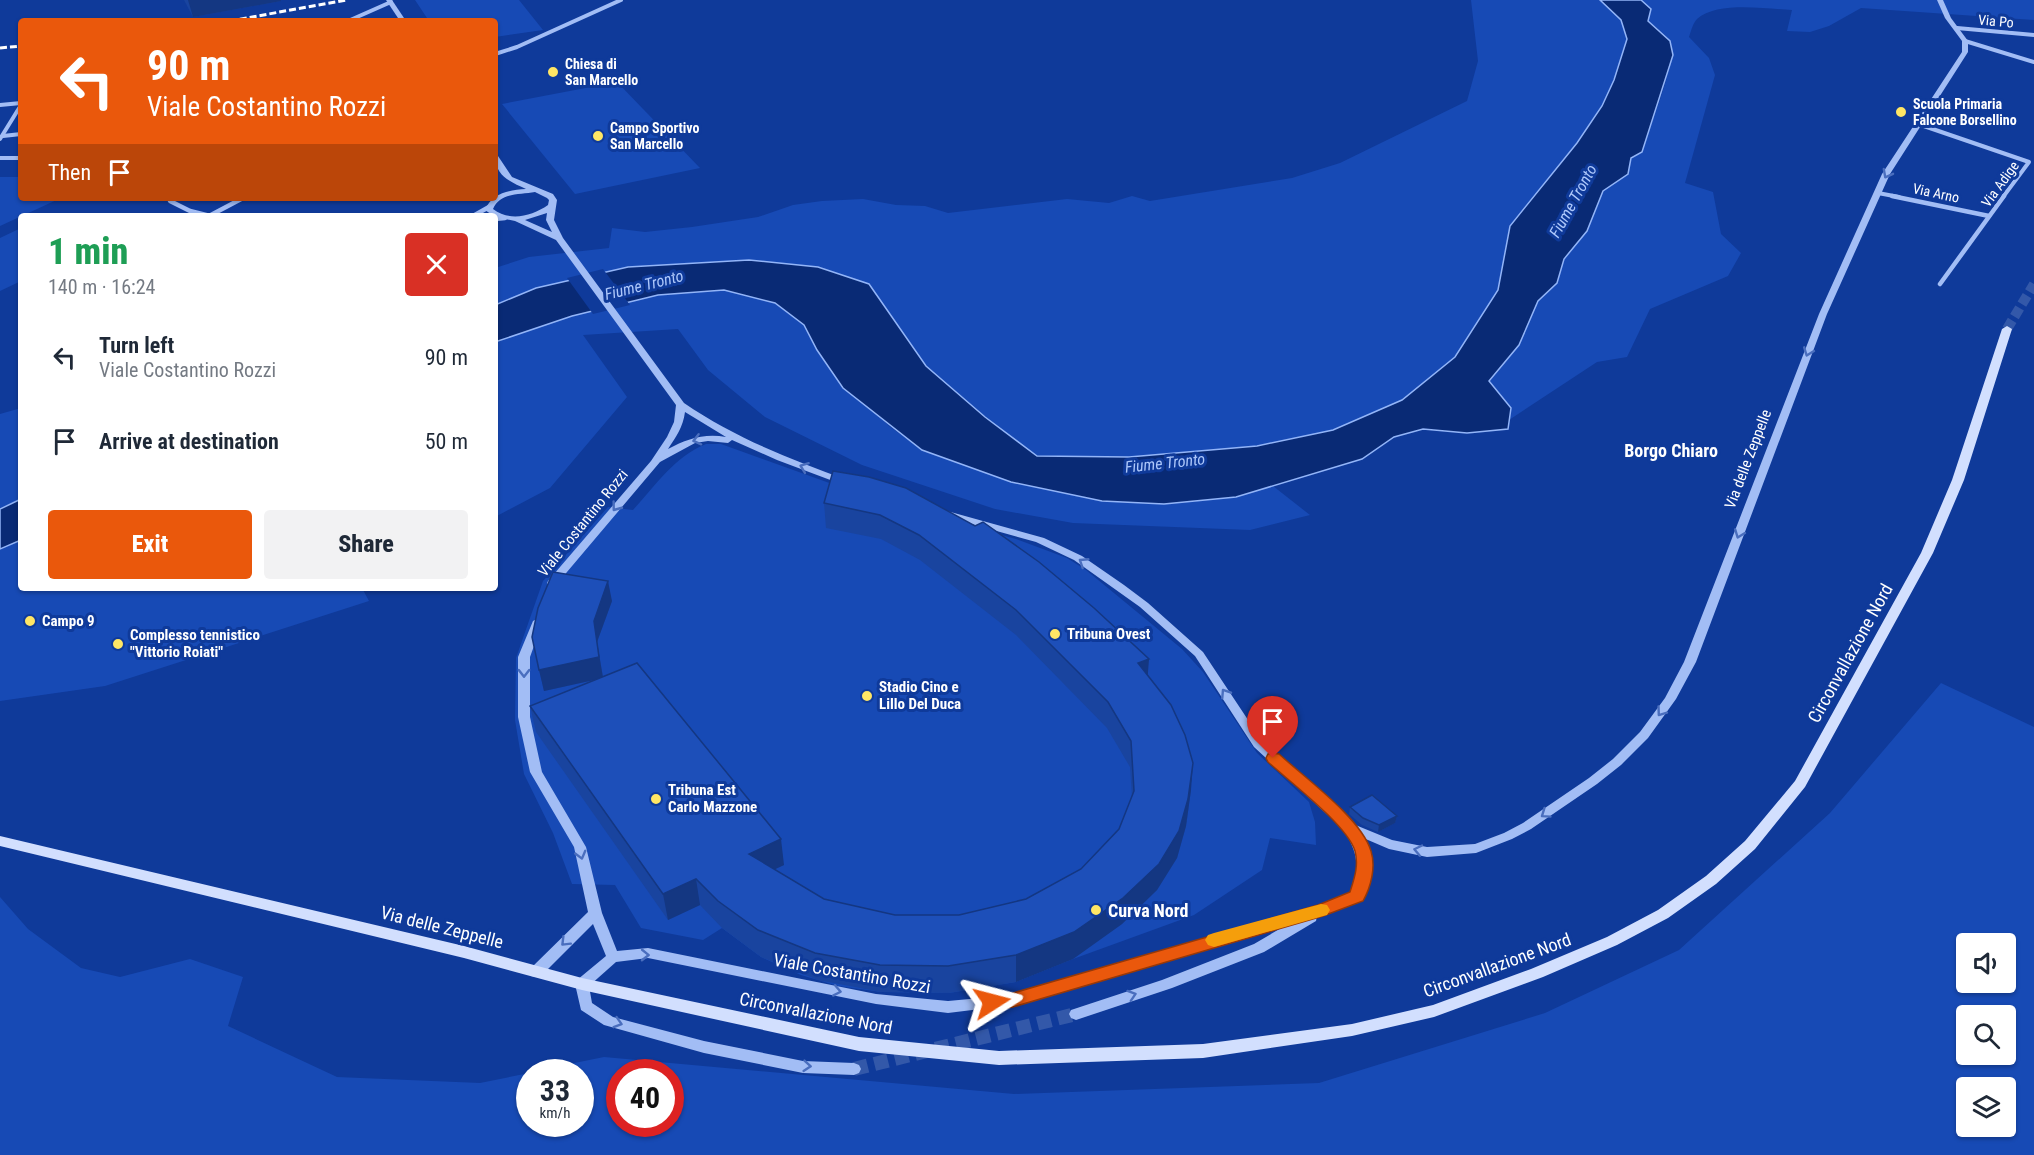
<!DOCTYPE html>
<meta charset="utf-8">
<style>
:root{--surface:#fff;--page:#f2f2f3;--text:#1f2937;--muted:#747a83;--accent:#ea580c}
body{margin:0;font-family:"Roboto Condensed",sans-serif;background:var(--page);color:var(--text);height:100vh;display:flex;flex-direction:column;font-size:22px;white-space:nowrap}
*{box-sizing:border-box;margin:0}
p{font-size:20px;color:var(--muted)}
.icon{flex:none;width:33px;height:33px;fill:none;stroke:currentColor;stroke-width:2;stroke-linecap:round;stroke-linejoin:round}
.map{position:relative;flex:1;overflow:hidden}
.drawer{position:absolute;left:18px;top:213px;width:480px;height:378px;display:flex;flex-direction:column;background:var(--surface);border-radius:6px;box-shadow:0 2px 4px #0004}
.drawer>*{flex:none}
.hud{position:absolute;left:18px;top:18px;width:480px;height:183px;border-radius:6px;box-shadow:0 2px 4px #0004;background:#ea580c;color:#fff;overflow:hidden}
.controls{position:absolute;left:1956px;top:933px;display:grid;gap:12px}
.controls a{display:grid;place-items:center;width:60px;height:60px;border-radius:6px;background:var(--surface);box-shadow:0 2px 4px #0004;font-size:30px}
.speed{position:absolute;left:516px;top:1059px;display:flex;gap:12px;font-size:30px;font-weight:700;text-align:center}
.speed>*{display:grid;place-content:center;width:78px;height:78px;border-radius:50%;background:var(--surface);box-shadow:0 2px 4px #0004;line-height:1}
.speed small{font-size:15px;font-weight:400}
.speed .limit{border:9px solid #d22;background:#fff;color:#111}
.pin{position:absolute;display:grid;place-items:center;width:51px;height:51px;color:#fff;margin:-62px -26px;border-radius:50% 50% 50% 0;rotate:-45deg;box-shadow:0 0 6px #0007}
.pin .icon{rotate:45deg}
.me{position:absolute;width:66px;margin:-33px;rotate:81deg;stroke-linejoin:round;filter:drop-shadow(0 0 4px #0008)}
.turn{display:flex;align-items:center;gap:21px;height:126px;padding:0 30px;font-size:27px}
.turn .icon{width:78px;height:78px;stroke-width:2.5}
.turn b{display:block;font-size:42px;line-height:51px}
.then{display:flex;align-items:center;height:57px;padding:0 30px;background:#0003;gap:12px;font-size:22px}
.round{display:grid;place-items:center;flex:none;width:63px;height:63px;border-radius:6px;background:var(--page)}
.head{display:flex;align-items:center;justify-content:space-between;height:102px;padding:0 30px}
h1{font-size:36px;font-weight:800;line-height:45px;color:#1e9e55}
.cta{display:flex;gap:12px;margin-top:auto;padding:12px 30px}
.cta a{flex:1;height:69px;border-radius:6px;background:var(--accent);color:#fff;font-size:24px;font-weight:800;line-height:69px;text-align:center}
.cta a+a{background:var(--page);color:var(--text)}
ul{padding:0;list-style:none}
li{display:flex;align-items:center;gap:18px;height:84px;padding:0 30px}
li div{flex:1}
li b{display:block;font-size:22px}
li em{font-style:normal}
.map>svg:first-child{display:block}
.green{fill:#174ab5;fill-rule:evenodd}
.water{fill:#092a75;stroke:#93b5f8;stroke-width:1.5}
.pier{fill:#0f3a9a}
.lines{fill:none;stroke-linecap:round;stroke-linejoin:round}
.tertiary-tunnel{stroke:#3358a9;stroke-width:14;stroke-dasharray:14 7;stroke-linecap:butt}
.secondary-tunnel{stroke:#3358a9;stroke-width:10;stroke-dasharray:10 4.5;stroke-linecap:butt}
.minor-far1{stroke:#a2bdf5;stroke-width:4}
.minor{stroke:#a2bdf5;stroke-width:4.5}
.tertiary{fill:#a2bdf5;fill-rule:evenodd}
.secondary{fill:#d2dffe;fill-rule:evenodd}
.rail{stroke:#fff;stroke-width:3;stroke-dasharray:7 3;stroke-linecap:butt}
.wall{fill:#19449f}
.shaded-wall{fill:#143782}
.building{fill:#1d4fb9;stroke:#143782;stroke-width:1.5}
.oneway{stroke:#4a6ebe}
.route{fill:#ea580c;stroke:#983908;stroke-width:1.5}
.slow{fill:#f59e0b}
.poi-dot{fill:#ffe665;stroke:#0f3a9a;stroke-width:2}
.labels{text-anchor:middle;dominant-baseline:central;stroke-width:6;stroke-linejoin:round;paint-order:stroke}
.far-street-label{font-size:14px;fill:#fff;stroke:#0f3a9a}
.far-poi-label{font-size:14px;font-weight:bold;fill:#fff;stroke:#0f3a9a;text-anchor:start}
.street-label{font-size:15px;fill:#fff;stroke:#0f3a9a}
.poi-label{font-size:15px;font-weight:bold;fill:#fff;stroke:#0f3a9a;text-anchor:start}
.water-label{font-size:16px;font-style:italic;fill:#aec8fb;stroke:#0f3a9a}
.quarter-label{font-size:18px;font-weight:bold;fill:#fff;stroke:#0f3a9a}
.near-street-label{font-size:18px;fill:#fff;stroke:#0f3a9a}
.near-poi-label{font-size:18px;font-weight:bold;fill:#fff;stroke:#0f3a9a;text-anchor:start}
</style>
<div class="map">
<svg width="2034" height="1155" viewBox="0 0 2034 1155">
<rect width="100%" height="100%" fill="#0f3a9a"/>
<g class="green">
<polygon points="415,0 519,0 543,30 495,37 495,21 429,21"/>
<polygon points="1471,0 1600,0 1621,20 1627,39 1614,80 1602,106 1577,143 1510,226 1498,290 1455,357 1402,400 1333,430 1257,446 1129,457 1037,456 985,417 926,366 869,284 536,288 495,305 495,268 529,257 609,248 612,228 645,232 692,227 758,217 793,205 822,201 863,199 896,205 925,206 948,213 1067,199 1109,203 1132,196 1150,201 1292,178 1340,163 1467,101 1478,61"/>
<path d="M1641 0H2034V20L1861 8 1829 26 1810 32 1787 31 1792 10C1766 9 1717 1 1697 19 1693 23 1691 31 1689 37L1709 58 1715 75 1685 183 1713 192 1721 234 1741 253 1728 276 1650 309 1627 357 1597 362 1509 420 1511 408 1489 382 1519 345 1538 301 1557 283 1564 259 1587 231 1603 191 1628 174 1631 158 1642 152C1648 130 1677 62 1671 44 1668 35 1655 27 1648 21L1651 9Z"/>
<polygon points="617,82 700,168 575,194 502,104"/>
<polygon points="0,177 21,177 21,198 61,198 0,226"/>
<polygon points="21,228 21,281 0,291 0,238"/>
<polygon points="724,290 775,303 804,325 817,350 889,426 922,450 1011,482 1101,501 1165,504 1236,497 1273,486 1310,515 1250,530 1073,523 995,509 862,465 765,417 708,370 678,329 583,335 627,397 550,488 495,517 495,342 572,316 658,295"/>
<polygon points="21,408 21,499 0,508 0,414"/>
<path d="M706 444H721L885 503 1016 539 1067 558 1086 570 1182 649 1203 672 1257 753 1309 802 1315 822 1316 845 1270 838 1262 870 1194 915 1073 959 1016 982 949 993 881 992 838 986 801 975 761 957 722 928 703 940 641 928 615 885 572 884 553 833 524 774 515 720 516 658 543 581 608 507 633 510C656 485 674 457 706 444Z"/>
<polygon points="21,540 21,588 362,588 369,601 105,686 0,701 0,549"/>
<path d="M1941 683 2034 727V1155H0V897L28 929 81 968 120 977 190 959 243 977 228 1026 337 1077 480 1083 529 1073 530 1124H580V1072H530L604 1057 1014 1094 1319 1083 1545 1013 1679 950 1830 813ZM1966 944H2006V982H1966ZM1966 1016H2006V1054H1966ZM620 1072H670V1124H620ZM1966 1088H2006V1126H1966Z"/>
</g>
<g class="water">
<polygon points="1600,0 1641,0 1651,9 1648,21 1670,41 1673,55 1642,152 1631,158 1628,174 1603,191 1587,231 1564,259 1557,283 1538,301 1519,345 1489,381 1511,408 1508,429 1467,433 1423,429 1394,437 1362,459 1236,497 1164,504 1102,501 1011,482 922,450 843,388 817,350 804,325 775,303 724,290 658,295 572,316 495,342 495,305 536,288 628,267 749,260 818,267 869,284 926,366 985,417 1037,456 1129,457 1257,446 1333,430 1402,400 1455,357 1498,290 1510,226 1577,143 1602,106 1614,80 1627,39 1621,20"/>
<polygon points="21,499 21,540 0,549 0,509"/>
</g>
<polygon class="pier" points="603,269 630,305 593,314 567,278"/>
<g class="lines">
<polyline class="tertiary-tunnel" points="854,1069 1076,1014"/>
<polyline class="secondary-tunnel" points="2007,329 2034,284"/>
<g class="minor-far1">
<polyline points="348,21 391,2"/>
<polyline points="1957,28 2034,35"/>
<polyline points="1965,41 2034,62"/>
<polyline points="495,54 517,47 621,0"/>
<polyline points="0,105 21,103"/>
<polyline points="1918,124 2029,162 2003,197"/>
<polyline points="3,136 21,134"/>
<polyline points="0,139 21,105"/>
<polyline points="0,158 21,158"/>
<polyline points="1878,193 1899,197"/>
</g>
<g class="minor">
<polyline points="1892,196 1989,216"/>
<polyline points="171,198 170,201 190,211 210,216"/>
<polyline points="209,216 243,198"/>
<polyline points="473,216 489,207"/>
<polyline points="495,219 505,218"/>
<polyline points="1940,284 2004,196"/>
</g>
<g class="tertiary">
<polygon points="386,0 392,0 406,21 400,21"/>
<path d="M1937 0H1943L1951 18 1968 41V52L1890 174 1827 314 1696 662 1676 699 1648 738 1621 765 1597 784 1531 829 1512 839 1476 853 1427 857 1389 849 1361 837C1372 858 1372 878 1362 899L1317 916 1316 921 1264 952 1172 988 1076 1020 1071 1018 1069 1014 1071 1010 1162 980 1254 944 1288 924 1013 1005 948 1013 876 1004 648 958 616 962 589 986 592 1003 613 1017 704 1041 803 1061 854 1063 859 1065 861 1069 859 1073 854 1075 803 1073 704 1053 604 1025 581 1010 575 984 577 980 606 956 593 924 541 976 536 977 531 976 529 972 531 968 588 912 574 847 530 772 518 717V657L533 621 538 618 543 621 530 657V717L542 772 586 847 602 913 617 951 648 948 876 994 948 1001 1013 995 1244 926 1320 906 1351 893C1360 866 1358 854 1344 830L1254 747 1195 656 1140 607 1074 560 1036 542 943 516 942 514 947 511 1044 538 1082 556 1124 585 1148 603 1203 652 1262 741 1353 824 1392 840 1427 847 1475 844 1504 833 1523 823 1589 778 1613 759 1640 732 1665 698 1684 662 1819 314 1882 174 1962 52V41L1945 18Z"/>
<path d="M495 156H498L512 177 553 194 557 200 554 220 563 238 684 403C735 438 790 459 847 480L849 482 847 484H841L777 460 732 440 728 443 708 441 695 443 660 462 556 585H548L547 583 548 581 651 461 667 437 674 422 676 405 556 240 515 221 495 217 485 210C492 193 509 190 526 189 511 182 495 176 495 156ZM535 192 547 198 549 200 548 205C532 216 510 222 493 209 500 192 520 195 535 192ZM547 213 546 220 552 232 525 220ZM685 412 726 437C704 433 687 439 668 449 676 437 683 427 685 412Z"/>
</g>
<polygon class="secondary" points="2007,326 2012,329 1964,480 1933,553 1805,787 1755,849 1716,884 1668,918 1617,945 1543,977 1434,1017 1352,1036 1203,1058 999,1065 859,1051 582,990 464,958 0,846 0,836 464,946 582,978 859,1037 999,1051 1203,1044 1352,1024 1433,1005 1531,969 1607,937 1658,910 1706,876 1745,841 1795,781 1921,553 1952,480 2002,329"/>
<g class="rail">
<polyline points="230,21 346,0"/>
<polyline points="0,48 21,46"/>
</g>
</g>
<g class="wall">
<polygon points="184,0 281,0 281,1 193,17"/>
<polygon points="833,471 1148,676 1191,790 1186,826 1177,858 1157,890 1122,924 1073,959 1016,982 949,993 881,992 818,980 761,957 722,928 700,905 668,920 536,732 530,706 599,679 544,691 532,637 612,601 597,642 603,677 784,865 775,869 824,899 895,915 959,915 1026,899 1081,869 1119,829 1132,798 1130,767 1107,728 1016,635 920,560 881,539 826,528 824,503"/>
<polygon points="1350,807 1397,816 1395,823 1378,832 1362,825 1349,814"/>
</g>
<g class="shaded-wall">
<polygon points="188,0 281,0 281,1 193,17"/>
<polygon points="608,581 612,601 597,642 603,678 544,691 539,670 594,621"/>
<polygon points="1149,659 1147,685 1138,663"/>
<polygon points="1193,763 1191,790 1186,826 1177,858 1157,890 1122,924 1073,959 1016,982 1016,955"/>
<polygon points="1397,816 1395,823 1378,832 1379,825"/>
<polygon points="781,839 784,865 752,880 749,854"/>
<polygon points="696,879 700,905 668,920 663,894"/>
</g>
<g class="building">
<polygon points="833,471 869,477 906,488 975,526 983,522 1039,562 1094,608 1149,659 1138,663 1171,705 1185,735 1193,763 1188,799 1179,831 1159,864 1123,898 1074,932 1016,955 948,966 880,965 815,953 758,930 718,901 696,879 663,894 530,706 637,663 781,839 749,854 824,899 895,915 959,915 1026,899 1081,869 1119,829 1134,791 1131,741 1108,702 1016,610 919,535 880,515 824,503"/>
<polygon points="553,572 608,581 594,621 599,657 539,670 532,637 538,608"/>
<polygon points="1372,795 1397,816 1379,825 1363,818 1350,807"/>
</g>
<defs><path id="oneway-chevron" d="M-2-3.5L2.5 0L-2 3.5" fill="none" stroke-width="1.6" stroke-linecap="round" stroke-linejoin="round" transform="scale(1.5)"/></defs>
<g class="oneway">
<use href="#oneway-chevron" transform="translate(1887 174) rotate(118)"/>
<use href="#oneway-chevron" transform="translate(1808 352) rotate(111)"/>
<use href="#oneway-chevron" transform="translate(697 440) rotate(166)"/>
<use href="#oneway-chevron" transform="translate(804 467) rotate(-159)"/>
<use href="#oneway-chevron" transform="translate(616 507) rotate(127)"/>
<use href="#oneway-chevron" transform="translate(1739 534) rotate(111)"/>
<use href="#oneway-chevron" transform="translate(1083 562) rotate(-147)"/>
<use href="#oneway-chevron" transform="translate(524 673) rotate(90)"/>
<use href="#oneway-chevron" transform="translate(1225 693) rotate(-123)"/>
<use href="#oneway-chevron" transform="translate(1661 712) rotate(126)"/>
<use href="#oneway-chevron" transform="translate(1545 814) rotate(145)"/>
<use href="#oneway-chevron" transform="translate(1418 850) rotate(-168)"/>
<use href="#oneway-chevron" transform="translate(581 855) rotate(75)"/>
<use href="#oneway-chevron" transform="translate(565 942) rotate(135)"/>
<use href="#oneway-chevron" transform="translate(645 955) rotate(1)"/>
<use href="#oneway-chevron" transform="translate(837 991) rotate(11)"/>
<use href="#oneway-chevron" transform="translate(1132 995) rotate(-18)"/>
<use href="#oneway-chevron" transform="translate(618 1023) rotate(17)"/>
<use href="#oneway-chevron" transform="translate(807 1066) rotate(5)"/>
</g>
<path class="route" d="M1273 753 1279 754C1305 778 1361 818 1371 851 1376 867 1371 887 1363 901L1323 916 1013 1007 992 1010 985 1008 982 1002 985 997 1013 993 1318 905 1350 892C1354 879 1359 866 1355 851 1347 825 1290 782 1268 762L1266 758 1268 754Z"/>
<polygon class="slow" points="1321,904 1327,905 1330,910 1327,915 1214,947 1208,945 1205,940 1208,935 1214,933"/>
<g class="poi-dot">
<circle cx="553" cy="72" r="6"/>
<circle cx="1901" cy="112" r="6"/>
<circle cx="598" cy="136" r="6"/>
<circle cx="30" cy="621" r="6"/>
<circle cx="1055" cy="634" r="6"/>
<circle cx="118" cy="644" r="6"/>
<circle cx="867" cy="696" r="6"/>
<circle cx="656" cy="799" r="6"/>
<circle cx="1096" cy="910" r="6"/>
</g>
<g class="labels">
<g class="far-street-label">
<text transform="translate(1996 21) rotate(5)">Via Po</text>
<text transform="translate(2000 184) rotate(-54)">Via Adige</text>
<text transform="translate(1936 193) rotate(12)">Via Arno</text>
</g>
<g class="far-poi-label">
<text x="565" y="64">Chiesa di<tspan x="565" dy="16">San Marcello</tspan></text>
<text x="1913" y="104">Scuola Primaria<tspan x="1913" dy="16">Falcone Borsellino</tspan></text>
<text x="610" y="128">Campo Sportivo<tspan x="610" dy="16">San Marcello</tspan></text>
</g>
<g class="street-label">
<text transform="translate(1748 459) rotate(-69)">Via delle Zeppelle</text>
<text transform="translate(583 523) rotate(-51)">Viale Costantino Rozzi</text>
</g>
<g class="poi-label">
<text x="42" y="621">Campo 9</text>
<text x="1067" y="634">Tribuna Ovest</text>
<text x="130" y="635">Complesso tennistico<tspan x="130" dy="17">"Vittorio Roiati"</tspan></text>
<text x="879" y="687">Stadio Cino e<tspan x="879" dy="17">Lillo Del Duca</tspan></text>
<text x="668" y="790">Tribuna Est<tspan x="668" dy="17">Carlo Mazzone</tspan></text>
</g>
<g class="water-label">
<text transform="translate(1573 201) rotate(-61)">Fiume Tronto</text>
<text transform="translate(644 285) rotate(-14)">Fiume Tronto</text>
<text transform="translate(1165 463) rotate(-6)">Fiume Tronto</text>
</g>
<g class="quarter-label">
<text x="1671" y="450">Borgo Chiaro</text>
</g>
<g class="near-street-label">
<text transform="translate(1850 653) rotate(-61)">Circonvallazione Nord</text>
<text transform="translate(442 927) rotate(14)">Via delle Zeppelle</text>
<text transform="translate(1497 965) rotate(-20)">Circonvallazione Nord</text>
<text transform="translate(852 973) rotate(10)">Viale Costantino Rozzi</text>
<text transform="translate(816 1013) rotate(11)">Circonvallazione Nord</text>
</g>
<g class="near-poi-label">
<text x="1108" y="910">Curva Nord</text>
</g>
</g>
</svg>
<div class="controls">
<a><svg class="icon" aria-label="sound" viewBox="0 0 24 24"><path d="M4 9h4l5-4v14l-5-4H4zM17 9q2 3 0 6"/></svg></a>
<a><svg class="icon" aria-label="search" viewBox="0 0 24 24"><circle cx="10" cy="10" r="6"/><path d="M15 15l6 6"/></svg></a>
<a><svg class="icon" aria-label="layers" viewBox="0 0 24 24"><path d="M12 4l9 5-9 5-9-5zM3 14l9 5 9-5"/></svg></a>
</div>
<div class="speed"><div>33<small>km/h</small></div><div class="limit">40</div></div>
<div class="pin" style="left:1273px;top:758px;background:#d93025"><svg class="icon" aria-label="arrive" viewBox="0 0 24 24"><path d="M6 21V4h12l-3 4 3 4H6"/></svg></div>
<svg class="me" style="left:992px;top:1002px" viewBox="-20 -20 40 40"><path d="M0-17L14 15 0 8-14 15z" fill="#ea580c" stroke="#fff" stroke-width="4"/></svg>
<div class="hud">
<div class="turn"><svg class="icon" aria-label="left" viewBox="0 0 24 24"><path d="M17 20v-9H6M10 6l-5 5 5 5"/></svg><div><b>90 m</b>Viale Costantino Rozzi</div></div>
<div class="then">Then<svg class="icon" aria-label="arrive" viewBox="0 0 24 24"><path d="M6 21V4h12l-3 4 3 4H6"/></svg></div>
</div>
<section class="drawer">
<div class="head"><div><h1>1 min</h1><p>140 m · 16:24</p></div><a class="round" style="background:#d93025;color:#fff"><svg class="icon" aria-label="close" viewBox="0 0 24 24"><path d="M6 6l12 12M18 6L6 18"/></svg></a></div>
<ul>
<li><svg class="icon" aria-label="left" viewBox="0 0 24 24"><path d="M17 20v-9H6M10 6l-5 5 5 5"/></svg><div><b>Turn left</b><p>Viale Costantino Rozzi</p></div><em>90 m</em></li>
<li><svg class="icon" aria-label="arrive" viewBox="0 0 24 24"><path d="M6 21V4h12l-3 4 3 4H6"/></svg><div><b>Arrive at destination</b></div><em>50 m</em></li>
</ul>
<div class="cta"><a>Exit</a><a>Share</a></div>
</section>
</div>
